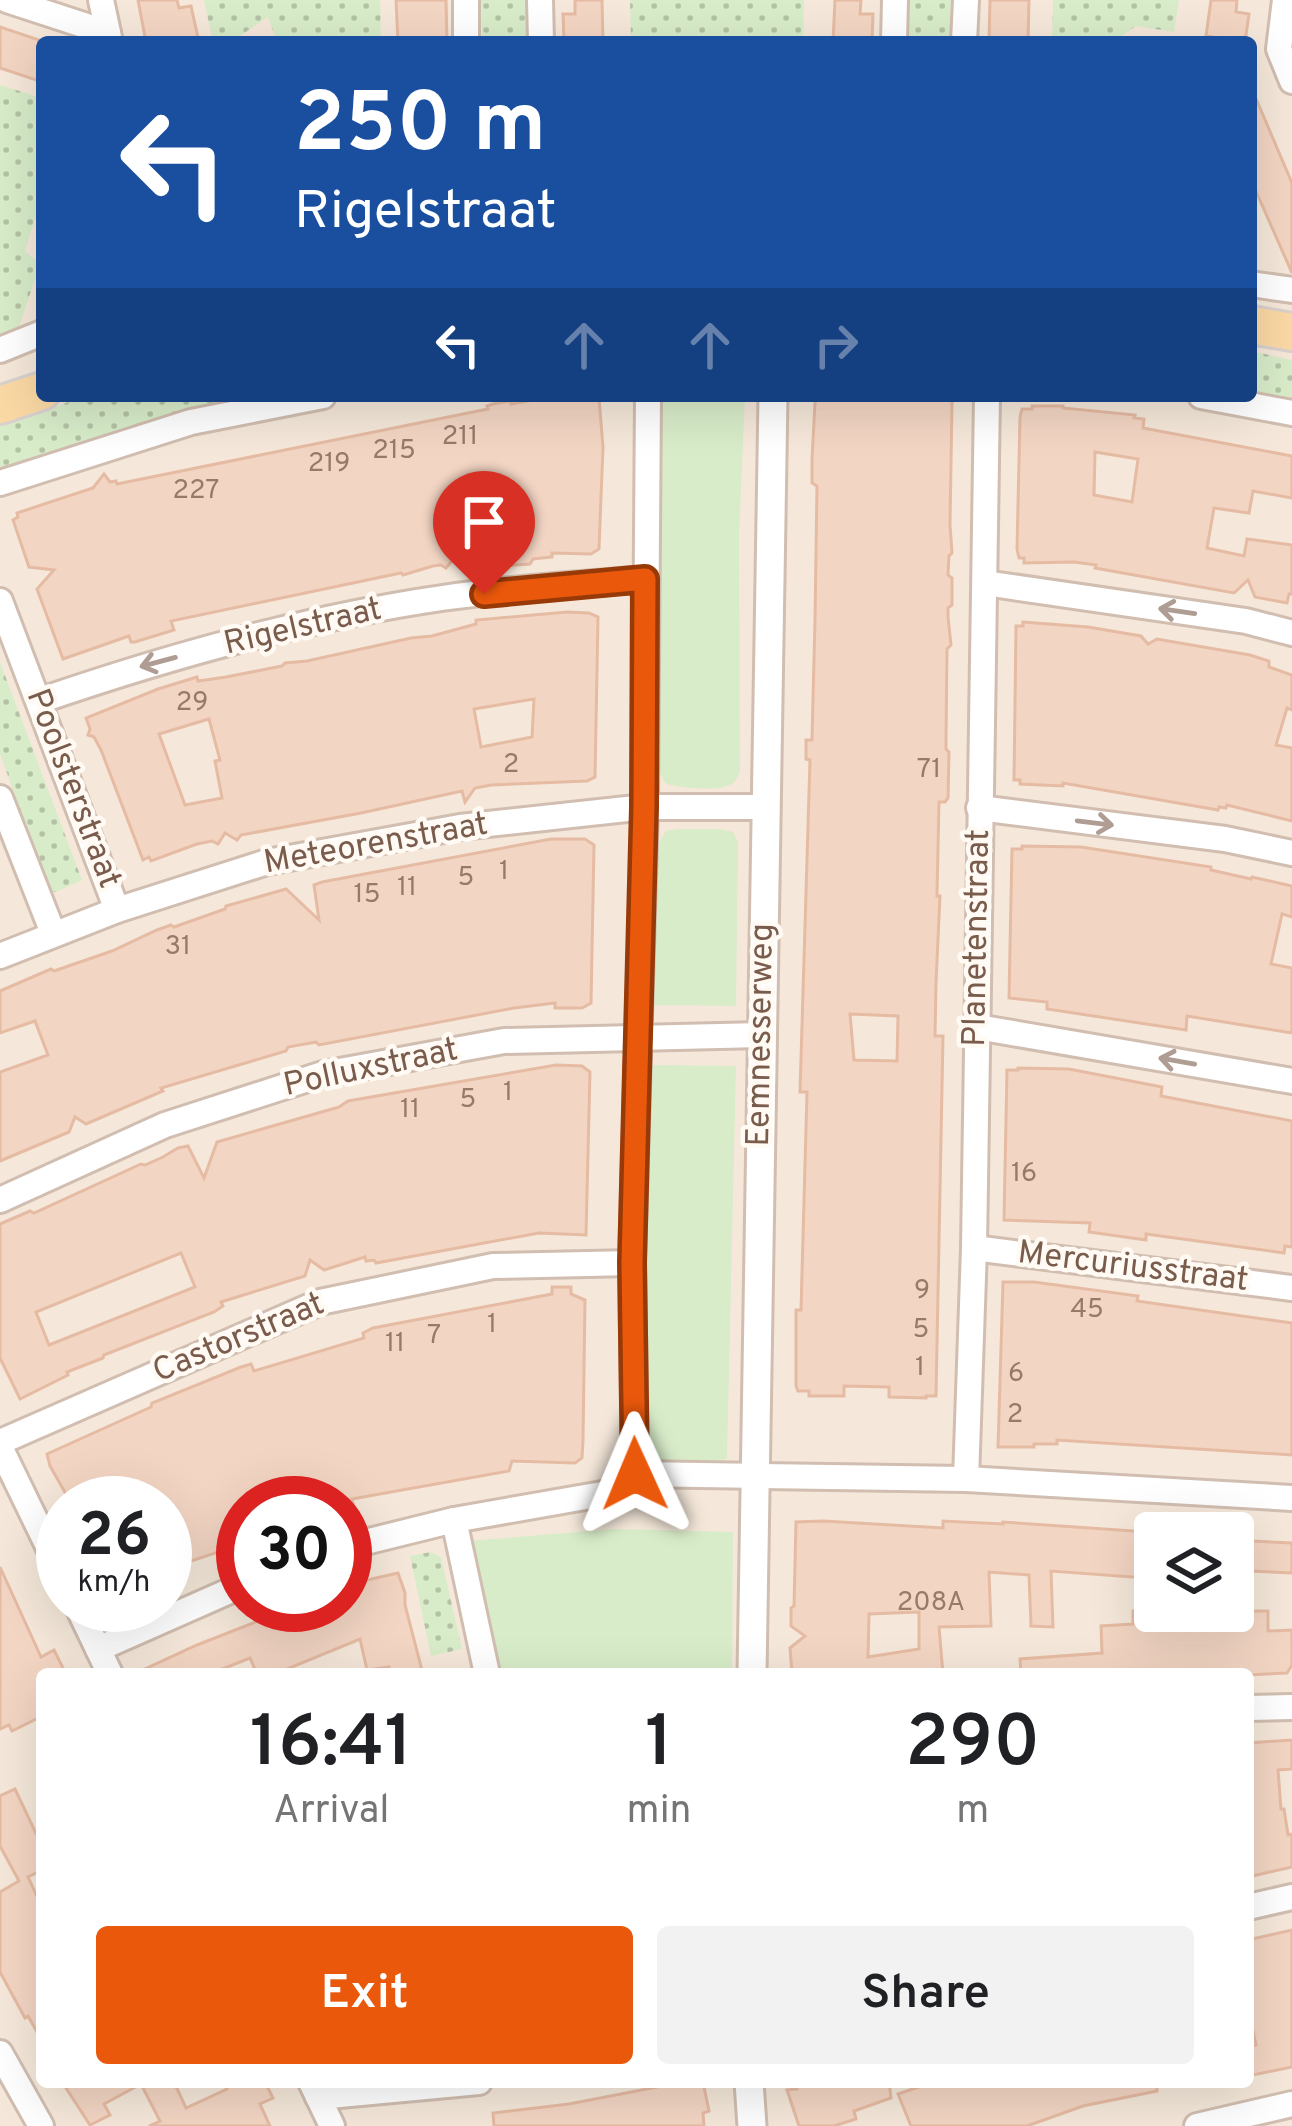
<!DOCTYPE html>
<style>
:root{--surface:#fff;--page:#f2f2f2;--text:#202124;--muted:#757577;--accent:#ea580c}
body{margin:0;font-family:Overpass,sans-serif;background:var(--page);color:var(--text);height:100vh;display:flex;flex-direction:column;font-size:45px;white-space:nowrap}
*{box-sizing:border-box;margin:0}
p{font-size:39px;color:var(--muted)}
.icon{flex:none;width:66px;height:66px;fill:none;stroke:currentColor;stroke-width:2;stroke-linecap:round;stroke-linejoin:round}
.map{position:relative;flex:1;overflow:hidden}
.panel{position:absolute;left:36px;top:1668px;width:1218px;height:420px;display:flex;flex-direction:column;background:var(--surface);border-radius:12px;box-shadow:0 12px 48px #0002}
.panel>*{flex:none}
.banner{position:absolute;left:36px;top:36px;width:1221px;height:366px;border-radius:12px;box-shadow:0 12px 48px #0002;background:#1a4fa0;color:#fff;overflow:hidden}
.buttons{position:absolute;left:1134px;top:1512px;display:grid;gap:24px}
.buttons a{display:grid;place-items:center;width:120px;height:120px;border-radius:12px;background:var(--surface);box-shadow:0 12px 48px #0002;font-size:60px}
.speed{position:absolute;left:36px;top:1476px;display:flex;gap:24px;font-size:60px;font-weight:700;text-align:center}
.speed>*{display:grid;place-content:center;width:156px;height:156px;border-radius:50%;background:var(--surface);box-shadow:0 12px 48px #0002;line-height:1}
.speed small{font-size:30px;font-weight:400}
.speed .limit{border:18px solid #d22;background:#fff;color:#111}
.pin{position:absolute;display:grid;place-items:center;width:102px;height:102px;color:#fff;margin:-123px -51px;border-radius:50% 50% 50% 0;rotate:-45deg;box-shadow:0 0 12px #0007}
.pin .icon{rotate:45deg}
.me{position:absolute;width:132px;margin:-66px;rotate:359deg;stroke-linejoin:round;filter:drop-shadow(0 0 9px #0008)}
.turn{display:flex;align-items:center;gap:42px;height:252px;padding:0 60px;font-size:54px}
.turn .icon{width:156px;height:156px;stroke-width:2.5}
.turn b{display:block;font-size:84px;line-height:102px}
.lanes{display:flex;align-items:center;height:114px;padding:0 60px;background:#0003;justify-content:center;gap:60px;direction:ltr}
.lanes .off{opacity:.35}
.eta{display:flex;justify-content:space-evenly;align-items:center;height:204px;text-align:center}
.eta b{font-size:72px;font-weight:600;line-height:84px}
.primary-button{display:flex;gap:24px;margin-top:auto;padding:24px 60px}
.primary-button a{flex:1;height:138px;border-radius:12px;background:var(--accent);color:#fff;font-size:48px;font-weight:600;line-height:138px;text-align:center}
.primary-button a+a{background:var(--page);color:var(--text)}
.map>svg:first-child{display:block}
.residential{fill:#f5e8da;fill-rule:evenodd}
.grass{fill:url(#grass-dots)}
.park{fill:#d8ecc9}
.building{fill:#f3d5c3;stroke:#e6bba3;stroke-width:3;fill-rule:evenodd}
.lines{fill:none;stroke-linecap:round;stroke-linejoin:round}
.minor-casing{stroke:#d1beb0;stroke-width:30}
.tertiary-casing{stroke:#d1beb0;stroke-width:33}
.primary-casing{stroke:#dad1cd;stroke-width:42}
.minor{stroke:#fff;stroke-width:24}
.tertiary{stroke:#fff;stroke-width:27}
.primary{stroke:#fbd9a5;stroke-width:36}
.oneway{stroke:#af9d94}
.route-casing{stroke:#983908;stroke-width:30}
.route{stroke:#ea580c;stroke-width:21}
.labels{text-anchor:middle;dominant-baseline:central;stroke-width:9;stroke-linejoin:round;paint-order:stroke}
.number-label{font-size:27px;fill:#987a6a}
.street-label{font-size:33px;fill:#7a5c4d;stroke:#fffaf3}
</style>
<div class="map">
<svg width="1292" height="2126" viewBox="0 0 1292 2126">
<defs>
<pattern id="grass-dots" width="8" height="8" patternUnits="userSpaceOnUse" patternTransform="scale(3)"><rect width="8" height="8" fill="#d8ecc9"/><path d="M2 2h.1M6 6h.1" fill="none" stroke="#b4c2a5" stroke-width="1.8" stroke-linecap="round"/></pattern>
</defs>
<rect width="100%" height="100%" fill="#fdf6ec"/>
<path class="residential" d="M0 0H1292V2126H0ZM42 42H1251V396H42ZM63 1503H165V1605H63ZM243 1503H345V1605H243ZM1155 1533H1233V1611H1155ZM42 1674H1248V2082H42Z"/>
<g class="grass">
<polygon points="204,0 380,0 381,42 277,42 268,17 231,42 213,42"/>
<polygon points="481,0 533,0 534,42 482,42"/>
<polygon points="630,0 804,0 803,42 631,42"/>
<polygon points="904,0 958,0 957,42 903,42"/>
<polygon points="1053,0 1179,0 1174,32 1136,26 1113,42 1052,42"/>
<polygon points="0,85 42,98 42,171 38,180 42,182 42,196 25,251 40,264 19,327 0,336"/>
<polygon points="1251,351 1292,360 1292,403 1251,396"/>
<polygon points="86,396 243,396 56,450 0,469 0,426"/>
<polygon points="0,662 82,880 56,892 50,891 0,754"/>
<polygon points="431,1552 441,1557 462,1649 431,1656 410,1556"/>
</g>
<g class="park">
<path d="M660 396H745L739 536 740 772C736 780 736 783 727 786 713 791 678 788 665 783L660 773 650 772Z"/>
<polygon points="680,829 720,829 733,832 738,842 736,1006 652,1005 648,999 650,844 659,842 666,831"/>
<path d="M653 1065 736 1066 727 1458C705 1471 656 1467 639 1447L646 1070Z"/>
<polygon points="612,1529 733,1532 732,1674 497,1674 470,1541"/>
</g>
<g class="building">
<polygon points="138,0 177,0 179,8 191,6 198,38 182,42 146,42"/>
<polygon points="396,0 446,0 447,42 398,42"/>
<polygon points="575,0 602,0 603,42 564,42 563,14 575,14"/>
<polygon points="835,0 861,0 860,14 873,14 872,42 833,42"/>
<polygon points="990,0 1029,0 1028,42 989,42"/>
<polygon points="1211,0 1237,0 1236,12 1249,14 1245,42 1206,36"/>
<polygon points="0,27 42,41 42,82 0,68"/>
<polygon points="1251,87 1292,183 1292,273 1251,180"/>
<polygon points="556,396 599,398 603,447 599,549 591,554 552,553 552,557 533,559 530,564 488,567 487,557 463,562 455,557 446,568 441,565 433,566 403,575 401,573 171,621 174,630 135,642 131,642 129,636 63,659 37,589 54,570 29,567 13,520 18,517 17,513 93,488 104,474 110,482 116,481 117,484 468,413 488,409 487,406 493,404 510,401 511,404"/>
<path d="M827 396H941V399H952V402L950 525 952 553 949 556 948 575 952 578V605L948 608V617L951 645 947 649 946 739V749L949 752 948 798 945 802H939L937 896H940L936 983 935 1036H943L936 1396H926V1398L889 1397V1387L844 1386V1396H809V1391H798L796 1386V1310H801L807 1092H800L810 760 806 759V740H812L815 619 817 486 812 483V459L815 403 817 397ZM850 1014 898 1016 897 1061 854 1060Z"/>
<path d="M1032 406H1063V408L1135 415 1134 418 1144 419 1143 428 1292 456V498L1253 491 1249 513 1214 508 1207 548 1244 556 1247 539 1292 545V594H1289L1287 603 1255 597 1248 580 1234 593 1095 568 1096 565 1074 562 1024 563V558H1019L1017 549 1020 417 1022 409H1032ZM1095 452 1138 459 1132 502 1094 495Z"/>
<path d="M567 612 589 613 598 617 595 777 587 781 491 785 475 788 465 802 462 791 361 813 241 835 237 840 225 833 218 844 212 841 197 844 151 861 149 857 143 860 101 750 94 737 88 735 90 729 86 718 158 689 197 677 198 681 226 677 282 666 285 663 307 661 411 638 432 636 476 624V620ZM534 699 532 737 481 747 474 709ZM209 719 220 760 215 761 222 798 185 805 159 734Z"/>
<polygon points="1023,622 1088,627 1141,636 1148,644 1157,639 1250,655 1269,661 1269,667 1292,675 1292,710 1287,708 1276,745 1292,748 1292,821 1227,805 1226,808 1219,807 1218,810 1063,783 1063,786 1020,784 1020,780 1014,780 1016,626 1023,626"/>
<polygon points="551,839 585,839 594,845 591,1003 582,1008 555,1008 555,1003 514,1008 319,1045 316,1042 288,1047 286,1051 161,1088 163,1091 86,1124 75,1117 69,1132 0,1161 0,1072 48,1055 35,1021 0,1033 0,991 51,969 54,971 112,951 157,930 171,925 174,927 225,909 226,906 286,889 319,920 314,885 322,882"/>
<polygon points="1022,846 1081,847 1211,867 1211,870 1251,879 1252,877 1292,886 1292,917 1282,914 1271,964 1292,968 1292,1033 1187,1016 1186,1030 1047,1009 1047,1002 1009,998 1012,849 1022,849"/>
<path d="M556 1065 582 1066 590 1072 586 1235 539 1233 376 1263 374 1260 366 1261 365 1257 324 1270 310 1260 305 1276 221 1302 223 1306 214 1312 104 1355 103 1358 67 1372 68 1375 20 1399 0 1358V1224L30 1211 34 1213 141 1164 145 1165 163 1157 178 1148 188 1146 204 1178 217 1142 339 1107 348 1101ZM181 1253 195 1287 49 1345 36 1312Z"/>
<polygon points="1018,1068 1069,1069 1162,1087 1161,1096 1292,1121 1292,1247 1285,1246 1284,1253 1146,1234 1146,1240 1089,1232 1090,1223 1004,1220 1007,1070 1018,1070"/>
<polygon points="1003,1282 1034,1282 1138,1296 1137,1301 1292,1323 1292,1455 1057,1440 1057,1444 1034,1444 1034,1447 998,1447"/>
<polygon points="552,1287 571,1287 571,1294 585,1300 583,1440 582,1458 575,1463 512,1461 509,1471 352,1499 353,1503 243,1503 243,1544 173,1567 165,1548 165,1503 71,1503 50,1466 47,1454 151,1407 152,1403 241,1367 251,1364 254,1371 364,1338 363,1333 373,1328 552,1294"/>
<path d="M823 1521 943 1528V1521L1003 1524V1522L1149 1532 1148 1534H1155V1564H1145V1578L1051 1571 1053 1627 1031 1626 1029 1575 989 1572 991 1626 939 1627 943 1674H792L790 1648 805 1636 791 1626V1608L794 1606 796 1522ZM919 1612V1649L868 1657 869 1614Z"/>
<polygon points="1252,1541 1292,1543 1292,1573 1251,1571"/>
<polygon points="0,1567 41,1657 54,1650 66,1674 42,1674 42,1716 12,1731 9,1725 0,1729"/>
<polygon points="398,1573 405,1593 405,1605 423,1674 391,1674 389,1667 367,1670 360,1639 275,1674 257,1674 250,1658 210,1674 134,1674 197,1645 299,1605 345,1605 345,1585"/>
<polygon points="1133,1611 1268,1611 1268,1631 1292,1630 1292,1665 1287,1673 1248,1675 1021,1674 1020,1659 1102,1653 1101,1626 1133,1624"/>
<polygon points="1292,1740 1292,1769 1278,1770 1281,1809 1284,1809 1288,1835 1292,1834 1292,1867 1248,1877 1248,1743"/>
<polygon points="15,1789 42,1846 42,1870 28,1877 42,1907 42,2041 28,2016 25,2018 0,1972 0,1892 19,1881 0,1846 0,1796"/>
<polygon points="1292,1930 1292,2067 1248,2076 1248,2047 1256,2045 1248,2006 1248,1940"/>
<polygon points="77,2082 174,2082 186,2108 227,2089 223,2082 265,2082 273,2098 260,2104 270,2126 149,2126 160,2121 141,2084 104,2104 110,2115 90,2125 66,2088"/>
<polygon points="683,2082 703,2082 709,2111 703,2113 704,2126 494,2126 493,2113 569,2104"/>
<polygon points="795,2082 889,2082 891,2098 854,2111 856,2119 834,2126 799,2126 787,2090 797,2089"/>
<polygon points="933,2082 1040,2082 1041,2084 1048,2082 1157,2082 1157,2091 1083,2106 1027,2126 911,2126 898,2094"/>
</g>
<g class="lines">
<defs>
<g id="minor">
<polyline points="7,0 108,33"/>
<polyline points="101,0 110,42"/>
<polyline points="466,0 466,42"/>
<polyline points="540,0 541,42"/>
<polyline points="1285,0 1279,49 1292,81"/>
<polyline points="894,42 895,0"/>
<polyline points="964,42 966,0"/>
<polyline points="1251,284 1292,290"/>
<polyline points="0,350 42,333"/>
<polyline points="1201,396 1292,413"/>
<polyline points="0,483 191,422 323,396"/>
<polyline points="985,583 1246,621 1292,633"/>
<polyline points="0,601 117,910"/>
<path d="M39 701C170 656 305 618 442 598 509 588 577 585 645 579"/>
<polyline points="0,798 53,933"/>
<polyline points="979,808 1225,839 1292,853"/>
<polyline points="0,956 117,910 267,862 460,827 645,807 766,807"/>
<polyline points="977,1027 1292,1081"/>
<polyline points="0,1200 165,1125 323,1074 504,1041 762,1035"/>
<polyline points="974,1248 1292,1288"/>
<polyline points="0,1442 320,1302 493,1266 632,1263"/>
<polyline points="0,1447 63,1577"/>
<polyline points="635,1474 632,1263 645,807 648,396"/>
<polyline points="966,1479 974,1248 987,396"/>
<polyline points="454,1520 487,1674"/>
<polyline points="345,1547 454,1520 608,1493 635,1474 966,1479 1292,1498"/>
<polyline points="77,1605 110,1674"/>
<polyline points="98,1649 243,1585"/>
<polyline points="1248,1708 1292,1707"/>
<polyline points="1248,1907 1292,1897"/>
<polyline points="0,2053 41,2126"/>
<polyline points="311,2082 332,2126"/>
<polyline points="318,2097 479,2082"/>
<polyline points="1197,2126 1292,2104"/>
</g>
<g id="tertiary">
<polyline points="752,1674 773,396"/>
<polyline points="749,2082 752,2126"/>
</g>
<g id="primary">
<polyline points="1251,325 1292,332"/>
<polyline points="0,405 42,391"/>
</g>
</defs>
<use href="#minor" class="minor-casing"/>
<use href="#tertiary" class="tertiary-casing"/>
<use href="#primary" class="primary-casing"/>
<use href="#minor" class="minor"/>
<use href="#tertiary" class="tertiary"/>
<use href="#primary" class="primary"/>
</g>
<defs><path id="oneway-shaft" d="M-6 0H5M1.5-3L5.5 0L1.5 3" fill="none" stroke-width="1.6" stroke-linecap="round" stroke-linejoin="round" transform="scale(3)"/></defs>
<g class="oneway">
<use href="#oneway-shaft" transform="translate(1177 611) rotate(-172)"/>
<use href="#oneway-shaft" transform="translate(158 662) rotate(165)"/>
<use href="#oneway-shaft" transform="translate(1095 823) rotate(7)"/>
<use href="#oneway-shaft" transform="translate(1177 1061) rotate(-170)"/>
</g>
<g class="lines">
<defs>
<polyline id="route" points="484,594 645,579 644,807 632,1262 635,1474"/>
</defs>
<use href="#route" class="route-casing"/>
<use href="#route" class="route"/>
</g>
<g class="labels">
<g class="number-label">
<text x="460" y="437">211</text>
<text x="394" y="451">215</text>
<text x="329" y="464">219</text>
<text x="196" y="491">227</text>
<text x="192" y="703">29</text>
<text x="511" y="765">2</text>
<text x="929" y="770">71</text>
<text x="504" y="872">1</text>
<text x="466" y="878">5</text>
<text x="407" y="888">11</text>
<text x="367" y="895">15</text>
<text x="178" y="947">31</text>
<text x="508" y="1093">1</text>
<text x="468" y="1100">5</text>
<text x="410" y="1110">11</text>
<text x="1024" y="1174">16</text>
<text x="922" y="1291">9</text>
<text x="1087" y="1310">45</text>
<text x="492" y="1325">1</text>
<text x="921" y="1330">5</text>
<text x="434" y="1336">7</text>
<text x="395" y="1344">11</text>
<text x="920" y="1368">1</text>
<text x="1016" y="1374">6</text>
<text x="1015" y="1415">2</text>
<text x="931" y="1603">208A</text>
</g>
<g class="street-label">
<text transform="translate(303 628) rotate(-13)">Rigelstraat</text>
<text transform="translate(72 789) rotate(69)">Poolsterstraat</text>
<text transform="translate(376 845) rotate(-10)">Meteorenstraat</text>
<text transform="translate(978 938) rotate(-89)">Planetenstraat</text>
<text transform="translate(762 1035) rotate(-89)">Eemnesserweg</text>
<text transform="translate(371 1069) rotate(-12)">Polluxstraat</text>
<text transform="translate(1133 1268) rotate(7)">Mercuriusstraat</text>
<text transform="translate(239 1339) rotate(-23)">Castorstraat</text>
</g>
</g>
</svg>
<div class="buttons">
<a><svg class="icon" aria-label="layers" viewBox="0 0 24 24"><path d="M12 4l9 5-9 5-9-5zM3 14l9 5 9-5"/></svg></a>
</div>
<div class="speed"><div>26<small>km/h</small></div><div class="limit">30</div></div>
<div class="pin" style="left:484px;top:594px;background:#d93025"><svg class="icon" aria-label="arrive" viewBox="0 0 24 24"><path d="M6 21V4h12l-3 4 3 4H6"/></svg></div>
<svg class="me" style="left:635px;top:1474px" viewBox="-20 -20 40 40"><path d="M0-17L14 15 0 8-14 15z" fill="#ea580c" stroke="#fff" stroke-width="4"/></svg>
<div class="banner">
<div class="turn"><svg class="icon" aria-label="left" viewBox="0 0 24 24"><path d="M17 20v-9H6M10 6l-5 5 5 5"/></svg><div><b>250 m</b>Rigelstraat</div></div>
<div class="lanes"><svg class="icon" aria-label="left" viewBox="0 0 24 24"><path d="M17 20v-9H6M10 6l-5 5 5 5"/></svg><svg class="icon off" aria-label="ahead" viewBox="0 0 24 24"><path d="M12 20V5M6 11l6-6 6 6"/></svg><svg class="icon off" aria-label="ahead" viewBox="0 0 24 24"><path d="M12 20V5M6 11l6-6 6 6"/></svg><svg class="icon off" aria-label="right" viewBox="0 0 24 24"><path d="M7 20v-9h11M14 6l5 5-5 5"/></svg></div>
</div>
<section class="panel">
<div class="eta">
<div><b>16:41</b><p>Arrival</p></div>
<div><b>1</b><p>min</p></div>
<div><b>290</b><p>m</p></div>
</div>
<div class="primary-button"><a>Exit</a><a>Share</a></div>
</section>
</div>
